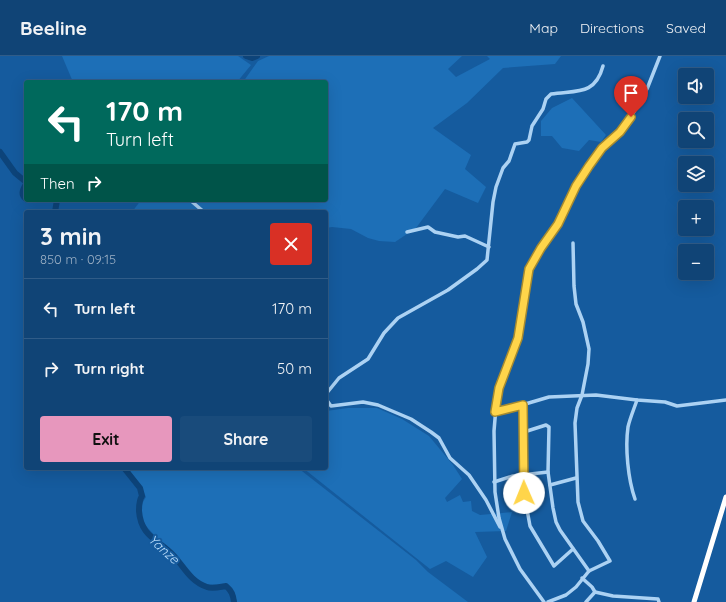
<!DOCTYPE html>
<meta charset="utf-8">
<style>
:root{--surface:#104476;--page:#194b7b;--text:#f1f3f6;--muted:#9cb0c5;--line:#305c88;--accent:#e797bd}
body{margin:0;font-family:Quicksand,sans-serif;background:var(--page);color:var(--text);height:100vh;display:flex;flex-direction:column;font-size:15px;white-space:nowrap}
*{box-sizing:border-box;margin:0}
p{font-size:13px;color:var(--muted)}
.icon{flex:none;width:22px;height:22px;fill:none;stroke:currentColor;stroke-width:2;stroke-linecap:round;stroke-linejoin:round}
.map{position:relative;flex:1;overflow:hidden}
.side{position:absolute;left:24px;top:154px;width:304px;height:260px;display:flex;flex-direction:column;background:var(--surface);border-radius:4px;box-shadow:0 4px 16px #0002,0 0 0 1px var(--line)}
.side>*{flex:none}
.top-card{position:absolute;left:24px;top:24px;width:304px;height:122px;border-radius:4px;box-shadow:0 4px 16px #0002,0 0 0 1px var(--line);background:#00695c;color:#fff;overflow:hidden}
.buttons{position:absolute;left:678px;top:12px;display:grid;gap:8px}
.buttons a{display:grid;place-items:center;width:36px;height:36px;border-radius:4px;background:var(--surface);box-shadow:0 4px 16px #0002,0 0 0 1px var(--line);font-size:20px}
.pin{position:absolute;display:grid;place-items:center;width:34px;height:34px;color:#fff;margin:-41px -17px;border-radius:50% 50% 50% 0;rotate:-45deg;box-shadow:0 0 4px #0007}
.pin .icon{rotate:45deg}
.me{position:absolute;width:44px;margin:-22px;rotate:359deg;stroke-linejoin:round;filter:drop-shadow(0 0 3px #0008)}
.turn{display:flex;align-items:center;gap:14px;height:84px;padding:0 16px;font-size:18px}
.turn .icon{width:52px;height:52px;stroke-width:2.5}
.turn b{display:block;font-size:28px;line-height:34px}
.then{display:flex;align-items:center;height:38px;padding:0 16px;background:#0003;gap:8px;font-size:15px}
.round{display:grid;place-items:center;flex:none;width:42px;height:42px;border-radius:4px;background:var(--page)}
.headline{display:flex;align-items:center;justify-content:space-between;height:68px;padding:0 16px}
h1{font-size:24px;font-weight:800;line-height:30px}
.button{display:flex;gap:8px;margin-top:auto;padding:8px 16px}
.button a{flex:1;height:46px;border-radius:4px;background:var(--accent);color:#111;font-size:16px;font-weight:800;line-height:46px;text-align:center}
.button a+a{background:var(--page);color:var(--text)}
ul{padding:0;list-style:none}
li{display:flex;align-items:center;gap:12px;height:60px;padding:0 16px;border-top:1px solid var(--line)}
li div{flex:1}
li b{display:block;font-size:15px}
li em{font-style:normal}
header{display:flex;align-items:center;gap:24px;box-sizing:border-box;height:56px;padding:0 20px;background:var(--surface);border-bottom:1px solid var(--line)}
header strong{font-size:19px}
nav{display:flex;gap:22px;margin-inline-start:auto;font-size:14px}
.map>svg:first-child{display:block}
.green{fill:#1d6fb7}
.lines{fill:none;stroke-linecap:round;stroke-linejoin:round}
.river{stroke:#0d447a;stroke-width:6}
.minor{stroke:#acd2f3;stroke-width:3.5}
.highway{stroke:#fff;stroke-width:5}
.route-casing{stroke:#a68a30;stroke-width:10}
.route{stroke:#ffd54a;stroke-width:7}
.labels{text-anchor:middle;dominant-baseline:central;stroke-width:4;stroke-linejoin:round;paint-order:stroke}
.water-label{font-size:13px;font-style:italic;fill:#b9dcfa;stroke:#155b9e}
</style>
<header>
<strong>Beeline</strong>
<nav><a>Map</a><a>Directions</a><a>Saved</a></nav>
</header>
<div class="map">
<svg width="726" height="546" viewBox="0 0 726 546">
<rect width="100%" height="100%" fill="#155b9e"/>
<g class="green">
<polygon points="62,0 238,0 251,9 237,26 73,26"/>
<polygon points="269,0 462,0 448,13 456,21 490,3 487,0 561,0 555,8 503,12 467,47 433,72 471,99 465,113 486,131 478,147 445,133 416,172 395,186 379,185 368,182 351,173 332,171 326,172 326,156 132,156 141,144 326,144 326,26 243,26 258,5"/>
<polygon points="572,42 606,79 601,86 589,84 579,95 562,92 552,80 541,80 541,65 552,52"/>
<polygon points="348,352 377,352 402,363 429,380 453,409 462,423 445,442 447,446 460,439 463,446 471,445 472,455 480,459 512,456 506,475 475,476 487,501 473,521 446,505 430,513 303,412 326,412 326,355"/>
<path d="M128 412H298L416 504 428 516 468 546H237C229 515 216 537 197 524 189 518 183 508 176 500 168 491 145 473 141 461 139 454 142 447 146 441L142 432Z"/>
</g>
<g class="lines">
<g class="river">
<polyline points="246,0 252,2 257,0"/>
<polyline points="0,96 15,117 26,126"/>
<path d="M26 128C23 134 20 138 26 143"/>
<polyline points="55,156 57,144"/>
<path d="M124 412 140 432 142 440C139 444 139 450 139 455 141 481 158 483 174 500 184 511 191 526 207 531 212 533 220 531 226 530 232 535 233 539 234 546"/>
</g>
<g class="minor">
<polyline points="190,144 204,156"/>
<polyline points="407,176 428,171 435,176 458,181 465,180 489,191"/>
<path d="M326 338 339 322 368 303 384 277 398 262 448 234 477 213 487 204 493 146 496 131 503 112 509 105 515 88 527 86 529 84 532 70 543 53 546 43 551 38C576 34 595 40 603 10"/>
<polyline points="326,343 331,350 363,346 378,349 411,363 431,376 439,382 450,402 469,419 486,444 500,471"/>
<polyline points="523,349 524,437 530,470 554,510 573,493"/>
<polyline points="495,357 549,341 596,339 637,344 665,346 677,350 726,344"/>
<polyline points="524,376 546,369 549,371 548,416 553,452 556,466 560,474 589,515"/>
<polyline points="494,426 513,420 548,416"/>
<polyline points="550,429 576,422"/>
<path d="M635 443C628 423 625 392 628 371 630 362 634 353 637 344"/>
<polyline points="582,522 592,531 595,536"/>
<polyline points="544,546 520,513 505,483 499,462 495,436 494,375 497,339 509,303 518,282 529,213 541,192 558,168 576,130 602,92 620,76 631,61 647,33 660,0"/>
<polyline points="548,546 566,539 576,531 589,515 610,505 598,485 583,465 578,446 575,367 577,352 582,339 588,308 589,293 583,266 576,248 574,230 573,187"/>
<polyline points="586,546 595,536 613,540 658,543 659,546"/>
</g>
<polyline class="highway" points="694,546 726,441"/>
</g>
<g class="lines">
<defs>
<polyline id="route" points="524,437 523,349 495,356 499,332 518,282 529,213 541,192 558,168 576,130 589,110 602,92 620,76 631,61"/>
</defs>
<use href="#route" class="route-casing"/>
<use href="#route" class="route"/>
</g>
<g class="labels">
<g class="water-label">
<text transform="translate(164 493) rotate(42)">Yanze</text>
</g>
</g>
</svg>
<div class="buttons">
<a><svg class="icon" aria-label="sound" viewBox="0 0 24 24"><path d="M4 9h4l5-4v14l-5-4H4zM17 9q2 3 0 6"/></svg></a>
<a><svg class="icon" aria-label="search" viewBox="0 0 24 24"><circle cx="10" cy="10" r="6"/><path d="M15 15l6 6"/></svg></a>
<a><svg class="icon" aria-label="layers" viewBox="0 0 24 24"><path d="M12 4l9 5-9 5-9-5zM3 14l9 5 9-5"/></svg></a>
<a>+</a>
<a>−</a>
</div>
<div class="pin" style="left:631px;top:61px;background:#d93025"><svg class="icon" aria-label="arrive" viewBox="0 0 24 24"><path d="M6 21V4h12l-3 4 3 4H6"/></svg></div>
<svg class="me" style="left:524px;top:437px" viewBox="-20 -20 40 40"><circle r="19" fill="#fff"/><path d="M0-13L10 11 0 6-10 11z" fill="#ffd54a"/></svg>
<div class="top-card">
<div class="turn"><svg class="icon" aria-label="left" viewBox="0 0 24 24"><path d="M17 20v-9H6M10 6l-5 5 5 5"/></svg><div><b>170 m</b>Turn left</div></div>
<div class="then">Then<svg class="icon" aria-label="right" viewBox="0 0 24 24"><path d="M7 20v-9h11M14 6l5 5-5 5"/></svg></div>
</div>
<section class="side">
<div class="headline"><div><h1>3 min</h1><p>850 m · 09:15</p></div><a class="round" style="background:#d93025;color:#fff"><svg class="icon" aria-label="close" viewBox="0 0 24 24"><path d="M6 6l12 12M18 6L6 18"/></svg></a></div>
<ul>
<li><svg class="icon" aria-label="left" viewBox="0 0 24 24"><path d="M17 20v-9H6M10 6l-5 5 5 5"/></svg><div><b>Turn left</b></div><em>170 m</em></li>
<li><svg class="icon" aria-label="right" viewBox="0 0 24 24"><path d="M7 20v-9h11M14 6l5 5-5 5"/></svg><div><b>Turn right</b></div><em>50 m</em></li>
</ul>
<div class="button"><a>Exit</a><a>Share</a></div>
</section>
</div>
